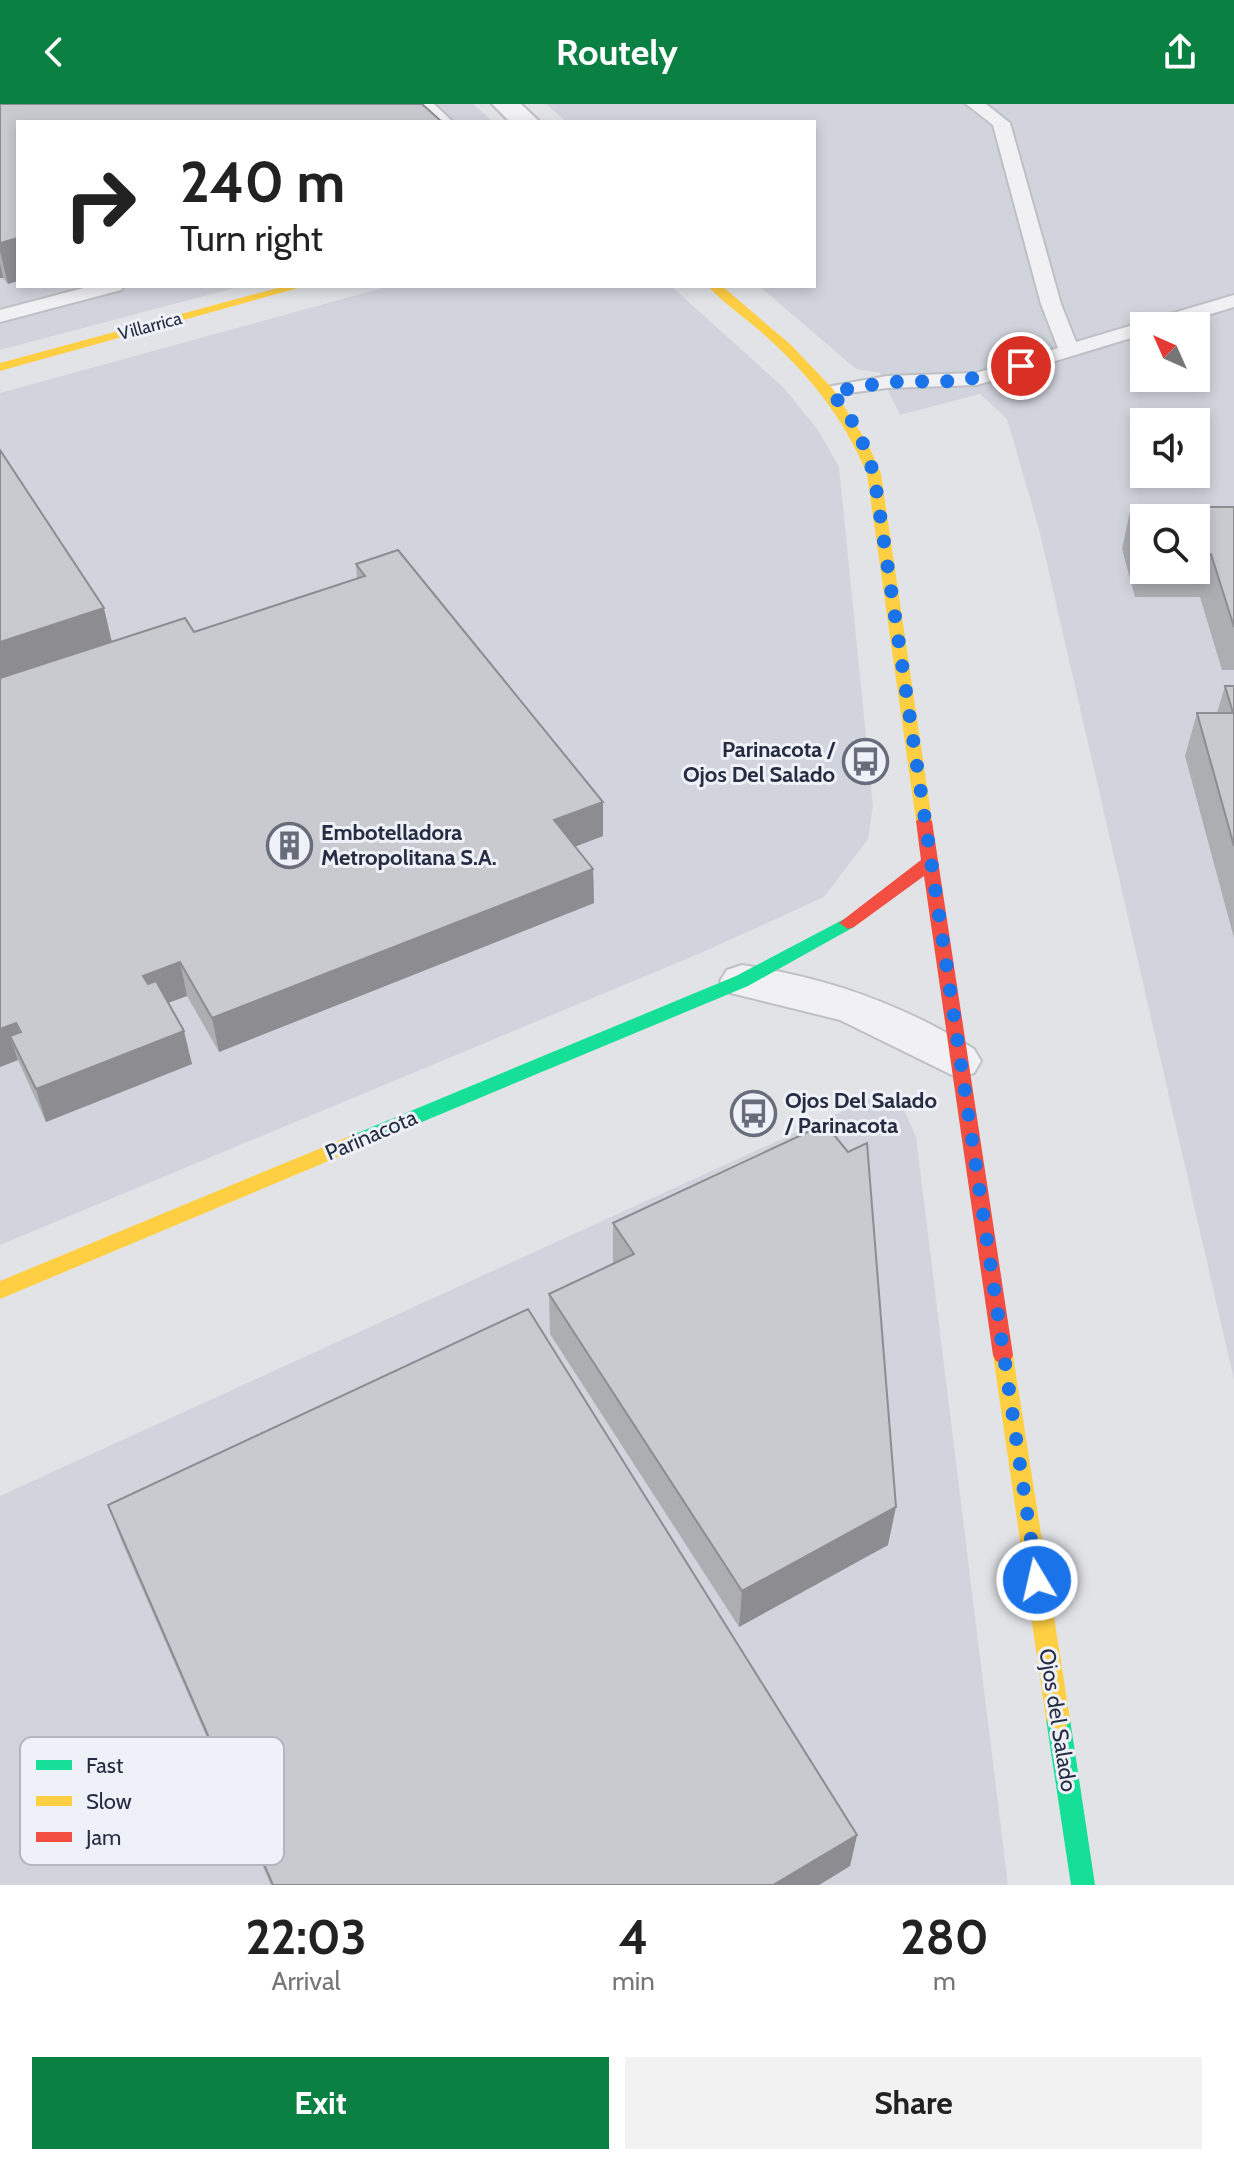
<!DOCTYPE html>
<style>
:root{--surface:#fff;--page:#f2f2f2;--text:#222;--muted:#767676;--accent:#0b8043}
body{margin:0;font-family:Cabin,sans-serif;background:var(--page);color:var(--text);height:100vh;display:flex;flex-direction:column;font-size:30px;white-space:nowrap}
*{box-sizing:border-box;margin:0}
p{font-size:26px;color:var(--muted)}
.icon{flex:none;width:44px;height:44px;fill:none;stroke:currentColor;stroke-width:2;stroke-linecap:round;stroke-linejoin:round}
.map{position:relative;height:1781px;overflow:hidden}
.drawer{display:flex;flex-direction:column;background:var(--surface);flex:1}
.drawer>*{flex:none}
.hud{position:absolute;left:16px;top:16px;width:800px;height:168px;border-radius:0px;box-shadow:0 4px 12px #0003;background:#fff;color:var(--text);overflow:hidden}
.needle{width:52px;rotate:315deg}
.controls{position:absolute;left:1130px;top:208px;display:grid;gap:16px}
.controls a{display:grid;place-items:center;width:80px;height:80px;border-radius:0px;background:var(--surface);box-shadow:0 4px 12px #0003;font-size:40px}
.pin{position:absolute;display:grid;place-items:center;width:68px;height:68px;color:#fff;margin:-34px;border:4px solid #fff;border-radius:50%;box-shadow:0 2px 8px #0007}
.me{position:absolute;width:88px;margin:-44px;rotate:351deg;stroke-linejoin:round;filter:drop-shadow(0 0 6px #0008)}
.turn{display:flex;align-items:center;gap:28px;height:168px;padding:0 32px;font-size:36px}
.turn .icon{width:104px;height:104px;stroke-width:2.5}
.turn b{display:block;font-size:56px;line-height:68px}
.eta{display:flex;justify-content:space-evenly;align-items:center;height:136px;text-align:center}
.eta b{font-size:48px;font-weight:800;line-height:56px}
.action{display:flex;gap:16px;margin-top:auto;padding:16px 32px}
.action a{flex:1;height:92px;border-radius:0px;background:var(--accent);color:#fff;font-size:32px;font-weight:800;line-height:92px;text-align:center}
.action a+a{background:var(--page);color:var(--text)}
header{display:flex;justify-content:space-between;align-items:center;height:104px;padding:0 32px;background:var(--accent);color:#fff;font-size:36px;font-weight:800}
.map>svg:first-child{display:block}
.built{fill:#d2d4dd;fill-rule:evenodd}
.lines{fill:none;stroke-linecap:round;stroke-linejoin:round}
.lane-casing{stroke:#bfc0c5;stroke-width:4}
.street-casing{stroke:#bfc0c5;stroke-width:4}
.lane{fill:#f1f1f3;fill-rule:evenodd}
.street{fill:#f1f1f3;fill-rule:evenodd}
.fast{fill:#16e098;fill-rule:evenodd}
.slow{fill:#ffcf43;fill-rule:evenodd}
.jam{fill:#f24e42;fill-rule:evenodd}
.wall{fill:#adaeb2;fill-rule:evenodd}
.shaded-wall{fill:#8d8d91}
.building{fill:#c9cacf;stroke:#8d8d91;stroke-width:2}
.route{stroke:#1a73e8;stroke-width:14;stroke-dasharray:0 25.2}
.labels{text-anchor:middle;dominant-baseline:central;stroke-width:6;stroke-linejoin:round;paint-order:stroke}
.far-street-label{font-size:18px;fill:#262d42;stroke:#eef1f7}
.poi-label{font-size:22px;font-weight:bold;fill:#262d42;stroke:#eef1f7;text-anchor:start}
.street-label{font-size:22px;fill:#262d42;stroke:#eef1f7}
.key{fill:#eef1f7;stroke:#b2b6c1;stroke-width:2}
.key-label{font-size:22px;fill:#262d42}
</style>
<header><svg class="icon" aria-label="back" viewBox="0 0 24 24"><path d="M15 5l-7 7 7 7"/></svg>Routely<svg class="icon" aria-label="share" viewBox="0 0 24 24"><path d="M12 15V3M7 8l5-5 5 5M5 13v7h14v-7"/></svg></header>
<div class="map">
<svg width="1234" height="1781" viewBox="0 0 1234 1781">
<rect width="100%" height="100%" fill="#e2e3e7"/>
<g class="built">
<polygon points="0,0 473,0 493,18 18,18 18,182 242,182 0,246"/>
<path d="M546 0H1234V1276L1039 425 1007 315 980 290 900 311 880 269 856 265 759 182H814V18H567ZM1144 222H1196V274H1144ZM1144 318H1196V370H1144ZM1144 414H1196V466H1144Z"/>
<polygon points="390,182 671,182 784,284 818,326 839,363 873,702 868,735 824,793 703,848 0,1141 0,289"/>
<polygon points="880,990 904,1005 916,1033 1008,1781 0,1781 0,1392"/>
</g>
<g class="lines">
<defs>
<g id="lane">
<polygon points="415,0 434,0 453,18 434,18"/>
<polygon points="966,0 986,0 1010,19 1061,200 1076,238 1234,191 1234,203 1171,222 1144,222 1144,230 977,281 887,284 825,292 822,288 825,284 832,282 887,272 976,269 1058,244 1041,200 993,21"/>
<polygon points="91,182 124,182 121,186 0,218 0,206"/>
</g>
<g id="street">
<polygon points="492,0 521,0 540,18 510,18"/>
<path d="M742 861C826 873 902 900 974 945L981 957 974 969 958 974 840 916 727 888 720 877 727 866Z"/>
</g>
</defs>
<use href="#lane" class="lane-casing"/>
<use href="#street" class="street-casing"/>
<use href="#lane" class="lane"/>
<use href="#street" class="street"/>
<g class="fast">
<polygon points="848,813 857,819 854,823 748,882 362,1043 348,1043 345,1038 348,1033 736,872"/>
<polygon points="1058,1603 1066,1607 1070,1615 1095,1781 1071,1781 1046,1615 1050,1607"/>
</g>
<g class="slow">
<polygon points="285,182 305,182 0,267 0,259"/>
<path d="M708 182H722L791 241 833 285 868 340 881 370 932 717 930 721H918L916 717 867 370C843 312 807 268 760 227 743 212 723 199 708 182Z"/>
<polygon points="355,1030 362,1033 365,1038 362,1043 0,1195 0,1177"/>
<polygon points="1003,1242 1010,1245 1013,1251 1070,1615 1066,1623 1058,1627 1050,1623 1046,1615 993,1251 996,1245"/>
</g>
<polygon class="jam" points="924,711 932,717 1013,1251 1010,1257 1003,1260 996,1257 993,1251 924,772 854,823 848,825 839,819 921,756 916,717"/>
</g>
<g class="wall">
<polygon points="0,0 8,180 3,174 0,174"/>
<path d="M1131 403H1234V566H1222L1200 493H1135L1122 445ZM1144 414H1196V466H1144Z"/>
<polygon points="356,460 603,732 575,742 593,765 594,799 219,948 187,892 168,899 192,960 46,1018 18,956 0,963 112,538 194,528 357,475"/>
<polygon points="1225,582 1234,582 1234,834 1185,652 1197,609 1217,609"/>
<polygon points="613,1119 888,1441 739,1523 550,1230 549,1190 613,1160"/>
<polygon points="108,1401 857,1731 850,1762 819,1781 271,1781 122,1438"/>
</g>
<g class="shaded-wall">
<polygon points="18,134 18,177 8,180 0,147 0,139"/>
<polygon points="0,159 3,174 0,174"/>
<polygon points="104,504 114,547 0,585 0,538"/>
<polygon points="603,698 603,732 556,750 554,716"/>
<polygon points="593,765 594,799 219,948 212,914"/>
<polygon points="180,858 187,892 151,905 143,872"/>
<polygon points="16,919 27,952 10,932 18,956 0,963 0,925"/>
<polygon points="184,927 192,960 46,1018 36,985"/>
<polygon points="896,1403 888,1441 739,1523 742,1487"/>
<polygon points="857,1731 850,1762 819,1781 773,1781"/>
</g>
<g class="building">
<polygon points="0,0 422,0 442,18 18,18 18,134 0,139"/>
<polygon points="0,346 104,504 0,538"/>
<polygon points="1131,403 1234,403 1234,523 1211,450 1196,450 1196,414 1144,414 1144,448"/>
<polygon points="398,446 603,698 554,716 593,765 212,914 180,858 143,872 148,880 156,877 184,927 36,985 10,932 21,928 16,919 0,925 0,574 185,514 194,528 365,472 356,460"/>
<polygon points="1225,582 1234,582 1234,742 1197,609 1233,609"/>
<polygon points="825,1020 848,1048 867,1039 896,1403 742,1487 549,1190 634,1150 613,1119"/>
<polygon points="528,1205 857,1731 773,1781 273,1781 108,1401"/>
</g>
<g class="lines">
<polyline class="route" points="1021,262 961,277 887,278 832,288 858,326 874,370 1037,1476"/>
</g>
<defs>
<symbol id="bus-ring" viewBox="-11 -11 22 22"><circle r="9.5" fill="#eef1f7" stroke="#686d7c" stroke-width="1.5"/><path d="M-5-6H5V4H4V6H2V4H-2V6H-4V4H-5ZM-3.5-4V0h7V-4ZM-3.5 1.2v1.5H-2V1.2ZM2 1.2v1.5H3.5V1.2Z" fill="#686d7c"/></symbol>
<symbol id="building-ring" viewBox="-11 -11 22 22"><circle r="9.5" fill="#eef1f7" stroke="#686d7c" stroke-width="1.5"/><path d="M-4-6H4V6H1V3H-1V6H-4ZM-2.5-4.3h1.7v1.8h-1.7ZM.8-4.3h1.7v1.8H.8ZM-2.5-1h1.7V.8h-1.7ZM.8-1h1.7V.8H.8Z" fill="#686d7c"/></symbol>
</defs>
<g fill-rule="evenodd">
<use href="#bus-ring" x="840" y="632" width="51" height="51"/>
<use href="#building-ring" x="264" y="716" width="51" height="51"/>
<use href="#bus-ring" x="728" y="984" width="51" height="51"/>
</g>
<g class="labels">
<g class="far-street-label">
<text transform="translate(150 222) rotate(-15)">Villarrica</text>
</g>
<g class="poi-label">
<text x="835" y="645" text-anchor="end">Parinacota /<tspan x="835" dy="25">Ojos Del Salado</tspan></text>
<text x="321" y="728">Embotelladora<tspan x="321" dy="25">Metropolitana S.A.</tspan></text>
<text x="785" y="996">Ojos Del Salado<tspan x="785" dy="25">/ Parinacota</tspan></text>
</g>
<g class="street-label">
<text transform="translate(371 1031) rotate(-23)">Parinacota</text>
<text transform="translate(1058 1616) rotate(81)">Ojos del Salado</text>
</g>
</g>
<rect x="20" y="1633" width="264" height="128" rx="12" class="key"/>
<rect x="36" y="1656" width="36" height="10" fill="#16e098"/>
<rect x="36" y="1692" width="36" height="10" fill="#ffcf43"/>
<rect x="36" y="1728" width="36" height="10" fill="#f24e42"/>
<g class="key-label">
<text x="86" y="1669">Fast</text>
<text x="86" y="1705">Slow</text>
<text x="86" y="1741">Jam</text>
</g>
</svg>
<div class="controls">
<a><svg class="needle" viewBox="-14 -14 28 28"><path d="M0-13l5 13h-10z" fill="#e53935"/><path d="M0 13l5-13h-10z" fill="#767676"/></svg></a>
<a><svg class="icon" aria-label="sound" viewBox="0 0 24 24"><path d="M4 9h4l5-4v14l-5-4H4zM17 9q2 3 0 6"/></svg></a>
<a><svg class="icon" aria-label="search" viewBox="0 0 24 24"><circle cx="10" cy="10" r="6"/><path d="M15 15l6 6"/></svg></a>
</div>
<div class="pin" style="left:1021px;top:262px;background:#d93025"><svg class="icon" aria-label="arrive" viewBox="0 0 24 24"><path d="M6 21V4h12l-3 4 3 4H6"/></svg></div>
<svg class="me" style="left:1037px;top:1476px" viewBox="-20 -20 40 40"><circle r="17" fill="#1a73e8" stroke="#fff" stroke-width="3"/><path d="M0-11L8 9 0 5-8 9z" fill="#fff"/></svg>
<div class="hud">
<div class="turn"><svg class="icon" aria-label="right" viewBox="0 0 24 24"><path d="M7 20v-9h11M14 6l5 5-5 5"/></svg><div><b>240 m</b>Turn right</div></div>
</div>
</div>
<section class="drawer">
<div class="eta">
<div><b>22:03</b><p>Arrival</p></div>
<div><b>4</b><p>min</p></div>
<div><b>280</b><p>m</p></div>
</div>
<div class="action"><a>Exit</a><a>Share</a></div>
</section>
